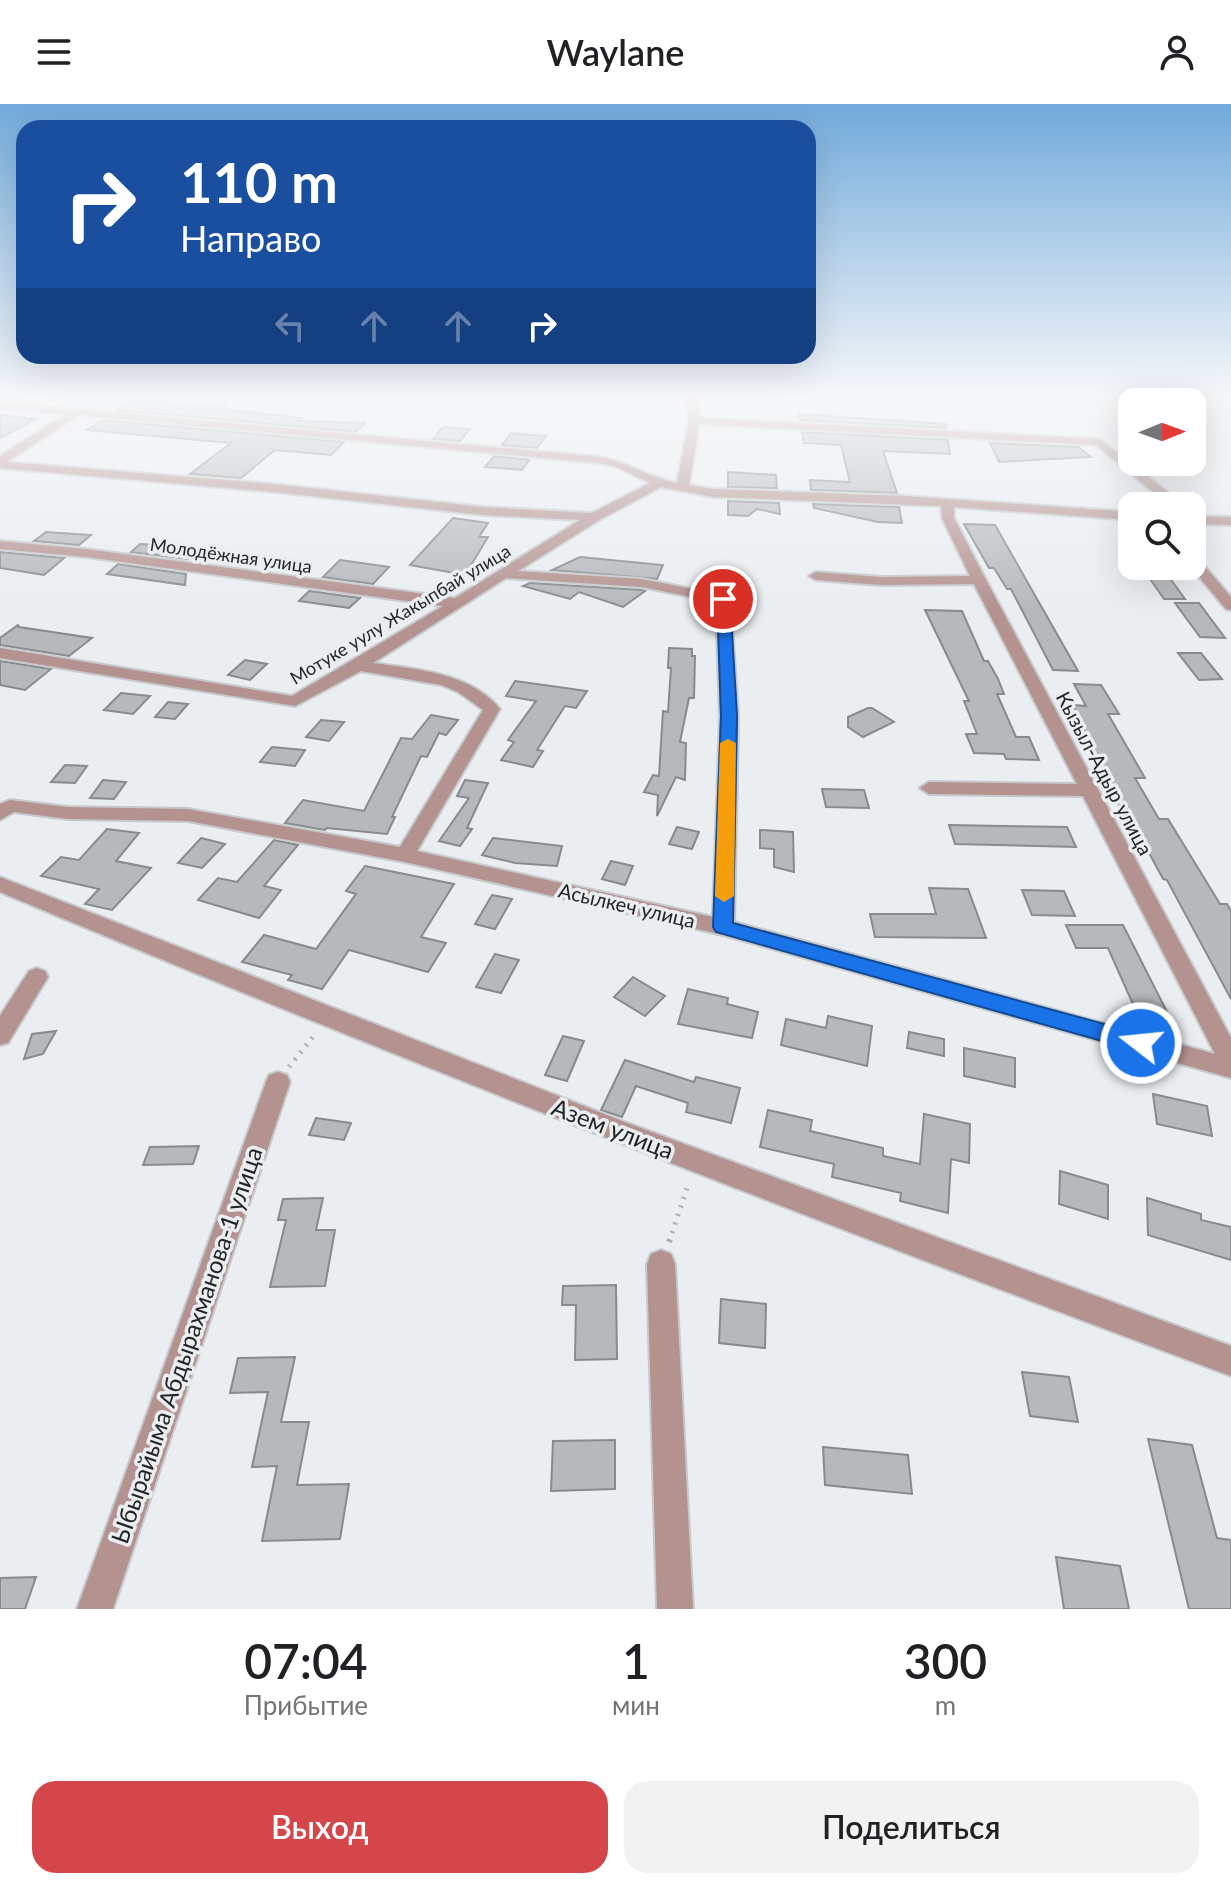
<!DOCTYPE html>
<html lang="ru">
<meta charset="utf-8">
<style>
:root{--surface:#fff;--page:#f2f2f2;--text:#202124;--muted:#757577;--accent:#d5464b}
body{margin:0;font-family:Lato,sans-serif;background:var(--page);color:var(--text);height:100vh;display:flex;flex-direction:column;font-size:30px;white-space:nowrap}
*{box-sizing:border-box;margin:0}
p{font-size:26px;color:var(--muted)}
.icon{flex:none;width:44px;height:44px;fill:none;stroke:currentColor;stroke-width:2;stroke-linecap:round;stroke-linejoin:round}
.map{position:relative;height:1505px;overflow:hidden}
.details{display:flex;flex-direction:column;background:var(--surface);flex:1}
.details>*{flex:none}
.guide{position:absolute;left:16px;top:16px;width:800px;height:244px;border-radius:24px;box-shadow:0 8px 32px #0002;background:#1a4fa0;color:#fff;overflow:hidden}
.needle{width:52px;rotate:89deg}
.tools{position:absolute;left:1118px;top:284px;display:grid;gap:16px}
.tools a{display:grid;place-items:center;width:88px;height:88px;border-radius:16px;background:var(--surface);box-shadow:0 8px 32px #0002;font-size:40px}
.pin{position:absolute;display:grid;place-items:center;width:68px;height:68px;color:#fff;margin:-34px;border:4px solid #fff;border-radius:50%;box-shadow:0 2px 8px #0007}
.me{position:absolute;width:88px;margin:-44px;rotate:286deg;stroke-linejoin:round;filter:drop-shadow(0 0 6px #0008)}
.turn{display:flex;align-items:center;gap:28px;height:168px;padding:0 32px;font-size:36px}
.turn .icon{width:104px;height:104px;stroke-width:2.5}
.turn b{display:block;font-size:56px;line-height:68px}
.lanes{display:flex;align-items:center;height:76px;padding:0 32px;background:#0003;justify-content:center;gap:40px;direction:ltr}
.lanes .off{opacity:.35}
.eta{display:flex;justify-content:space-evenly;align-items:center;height:136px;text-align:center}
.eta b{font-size:48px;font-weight:600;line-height:56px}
.cta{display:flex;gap:16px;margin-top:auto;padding:16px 32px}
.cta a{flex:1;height:92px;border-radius:24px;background:var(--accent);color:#fff;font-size:32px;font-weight:600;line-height:92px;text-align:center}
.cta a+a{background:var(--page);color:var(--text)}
header{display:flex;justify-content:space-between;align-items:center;height:104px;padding:0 32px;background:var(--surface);font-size:36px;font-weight:600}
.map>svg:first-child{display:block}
.building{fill:#b6b9bc;stroke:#878b8d;stroke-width:2}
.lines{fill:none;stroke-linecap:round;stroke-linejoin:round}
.minor-casing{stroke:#c6cacc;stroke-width:4}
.path-far2{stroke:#aeb1b4;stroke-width:2;stroke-dasharray:1 3;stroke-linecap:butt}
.path-far1{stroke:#aeb1b4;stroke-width:5;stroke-dasharray:2 7;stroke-linecap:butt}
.path{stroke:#aeb1b4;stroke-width:6;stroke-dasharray:3 10;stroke-linecap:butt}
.minor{fill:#b49290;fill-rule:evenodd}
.route{fill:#1a73e8;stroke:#114b97;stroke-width:2}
.slow{fill:#f59e0b}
.labels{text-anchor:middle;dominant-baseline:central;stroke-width:7;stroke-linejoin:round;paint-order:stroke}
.far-street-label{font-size:18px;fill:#232526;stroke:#eaeef1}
.street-label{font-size:20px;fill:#232526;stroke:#eaeef1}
.near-street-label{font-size:24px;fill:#232526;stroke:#eaeef1}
</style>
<header><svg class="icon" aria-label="menu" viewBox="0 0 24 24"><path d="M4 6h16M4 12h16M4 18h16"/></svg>Waylane<svg class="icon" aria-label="person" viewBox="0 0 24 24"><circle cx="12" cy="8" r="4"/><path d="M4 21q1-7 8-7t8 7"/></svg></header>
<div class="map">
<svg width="1231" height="1505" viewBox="0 0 1231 1505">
<rect width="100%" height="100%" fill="#eaeef1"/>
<g class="building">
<polygon points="128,298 226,301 222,305 302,314 298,317 365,319 355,328 117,306"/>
<polygon points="799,310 946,320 946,324 800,316"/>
<polygon points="0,311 36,315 0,334"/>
<polygon points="102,316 344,338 331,351 275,346 241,374 190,370 231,339 87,326"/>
<polygon points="443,323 470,325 460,337 433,335"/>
<polygon points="802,328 948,336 950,350 883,347 897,389 811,386 810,376 850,378 841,341 804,339"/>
<polygon points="511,329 546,332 537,344 502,341"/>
<polygon points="990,339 1078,343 1091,353 999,358"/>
<polygon points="494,352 529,356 522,366 485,363"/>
<polygon points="728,368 776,371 777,384 728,383"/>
<polygon points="728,397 779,399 780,410 757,405 748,412 728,411"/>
<polygon points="813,400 899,403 902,419 878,418 814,404"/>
<polygon points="453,414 488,419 479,433 488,433 465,471 410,461"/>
<polygon points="964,420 995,421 1078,567 1053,566 1011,485 1007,485 994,464 989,464"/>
<polygon points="46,428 91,431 79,441 34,437"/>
<polygon points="140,440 189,443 188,455 131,448"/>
<polygon points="0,448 64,454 44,471 0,464"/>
<polygon points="580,453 663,461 657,475 552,466"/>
<polygon points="340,456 389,463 373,480 323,473"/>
<polygon points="118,460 186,470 185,481 107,470"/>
<polygon points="1141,462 1161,462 1185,495 1164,495"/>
<polygon points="530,479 642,486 645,487 623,503 579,488 570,495 523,482"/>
<polygon points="309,487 360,494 349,504 299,497"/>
<polygon points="1175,499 1199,499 1225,534 1200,533"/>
<polygon points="925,506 962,507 984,557 988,557 998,575 1004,590 997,590 1016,633 1029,633 1039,656 1006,655 1004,650 974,649 966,630 977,630 964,597 969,597"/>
<polygon points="18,521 19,523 92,534 69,552 0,541 0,534"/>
<polygon points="669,544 692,545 692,552 695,552 694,594 689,594 680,638 686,639 685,676 676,673 657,712 658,691 644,688 653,671 659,672 663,607 668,608 671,564 668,564"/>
<polygon points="1178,549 1201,549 1222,575 1199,576"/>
<polygon points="245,556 267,560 250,576 228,571"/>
<polygon points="0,557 51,565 25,586 0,581"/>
<polygon points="515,577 587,587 576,604 565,602 537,646 543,647 533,663 501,656 514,638 508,636 536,597 506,592"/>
<polygon points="1074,580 1101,581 1119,610 1108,610 1145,674 1135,674 1159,715 1168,715 1220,800 1227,800 1231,807 1231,895 1167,776 1163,775 1126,706 1122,706 1097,660 1101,660 1073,601 1086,602"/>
<polygon points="121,589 150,592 133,610 104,606"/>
<polygon points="168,598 188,600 175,615 155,613"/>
<polygon points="868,604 872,604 894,618 863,633 848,623 848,613"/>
<polygon points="431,611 458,616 446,631 439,629 427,653 421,652 392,713 395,713 387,730 327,724 325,726 285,719 303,696 364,707 401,634 412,635"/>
<polygon points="321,616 344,618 329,637 306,633"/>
<polygon points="272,643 305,646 295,662 260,658"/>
<polygon points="65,661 87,662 75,679 51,678"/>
<polygon points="103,676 126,678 114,695 90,694"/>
<polygon points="465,676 488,679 467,724 472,725 460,742 439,737 469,694 457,692"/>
<polygon points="822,685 864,686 869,704 826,703"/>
<polygon points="949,721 1067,723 1076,743 955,740"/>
<polygon points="677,723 699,728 692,745 669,740"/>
<polygon points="107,725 139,729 116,757 151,764 112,806 85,800 99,785 41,772 61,753 79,756"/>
<polygon points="760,726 793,728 794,768 774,763 774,745 760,744"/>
<polygon points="201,734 225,740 202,764 178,759"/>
<polygon points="493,734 562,742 557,762 515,759 482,751"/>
<polygon points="274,736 298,741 264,782 281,786 259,814 198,796 218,774 237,778"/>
<polygon points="611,757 633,762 625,781 602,775"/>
<polygon points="365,762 454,780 421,833 446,839 428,868 349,846 322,885 288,876 292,871 242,858 264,831 316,845 356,790 346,787"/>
<polygon points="929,784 968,785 986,834 875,833 870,810 936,810"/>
<polygon points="1022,786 1064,787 1075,812 1032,811"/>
<polygon points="492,791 512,795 495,825 475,820"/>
<polygon points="1066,821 1123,821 1167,908 1136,907 1108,844 1076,844"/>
<polygon points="495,850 519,856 501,889 476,883"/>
<polygon points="633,873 665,892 645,912 614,893"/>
<polygon points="688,885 728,894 727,900 758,908 752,934 678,920"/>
<polygon points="828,912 872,922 867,962 781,941 786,915 826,924"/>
<polygon points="56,927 43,950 24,955 32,930"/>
<polygon points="909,928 944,935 944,952 907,944"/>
<polygon points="563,932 584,937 567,977 545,971"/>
<polygon points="964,944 1015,954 1015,983 964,972"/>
<polygon points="625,956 694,978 696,973 740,984 731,1019 686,1008 688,999 636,982 622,1013 601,1006"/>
<polygon points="1153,990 1207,1002 1212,1032 1157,1020"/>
<polygon points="768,1006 812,1016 810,1027 883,1044 883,1052 920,1060 924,1010 970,1020 969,1059 951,1055 948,1109 900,1097 901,1089 832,1073 834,1060 760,1043"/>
<polygon points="316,1014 351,1019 344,1036 309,1031"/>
<polygon points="199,1042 193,1060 143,1061 150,1043"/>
<polygon points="1060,1067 1108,1081 1108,1115 1059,1100"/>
<polygon points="323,1094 316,1126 335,1126 325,1182 270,1183 286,1116 278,1116 283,1095"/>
<polygon points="1147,1094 1201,1110 1201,1116 1231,1123 1231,1156 1148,1131"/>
<polygon points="616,1181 617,1255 575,1256 576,1201 562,1201 563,1182"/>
<polygon points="721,1195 766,1200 765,1244 719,1239"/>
<polygon points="295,1253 281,1318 309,1318 297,1381 349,1380 340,1435 262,1437 277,1362 252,1363 268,1288 230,1289 238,1254"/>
<polygon points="1022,1268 1069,1273 1078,1318 1030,1312"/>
<polygon points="1148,1335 1192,1341 1217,1434 1231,1436 1231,1505 1189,1505"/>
<polygon points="615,1336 615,1385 551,1387 553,1337"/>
<polygon points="823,1343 908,1351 912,1390 825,1381"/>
<polygon points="1056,1453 1120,1462 1129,1505 1064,1505"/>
<polygon points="36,1473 25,1505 0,1505 0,1474"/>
</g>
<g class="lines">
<defs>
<g id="minor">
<path d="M686 293H696L699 314 1099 335 1182 399 1184 402H1170L1096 341 699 320 689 381 713 385 905 392 1132 408V416L954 403V414L986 476 1231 934V974L723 831 405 758 188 717 68 715 14 708 0 716V700L10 696 68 703 188 705 400 743 483 606 458 588 441 581 361 567 295 602 0 554V544L292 592 443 502 86 453 0 445V437L86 445 455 494 580 416 483 411 274 388 0 364V352L66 310 0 304V298L600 353C627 358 650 374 677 379L689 317ZM79 311 600 359 617 363 650 379 592 409 483 403 274 380 6 358ZM661 383 713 393 941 402 942 414 970 472 881 473 816 468 809 472 816 476 881 481 974 480 1077 680 929 678 920 684 929 690 1083 692 1215 950 734 818 738 612 730 495 728 492 642 475 518 467 599 416ZM506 474 642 483 716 498 720 612 713 813 417 747 500 605C471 569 416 565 373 559Z"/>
<polygon points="1192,412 1231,413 1231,421 1192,420"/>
<polygon points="1192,452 1197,453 1231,493 1231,506 1226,505 1190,462"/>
<path d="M0 773 622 1017 1231 1242V1272C818 1118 407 959 0 788Z"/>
<polygon points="37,864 45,867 48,873 8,939 0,941 0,912 29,867"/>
<polygon points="278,968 287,971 290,978 113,1505 77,1505 266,978 269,971"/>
<polygon points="661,1146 671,1150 675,1160 693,1505 657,1505 647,1160 651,1150"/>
</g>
</defs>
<use href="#minor" class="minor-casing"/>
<polyline class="path-far2" points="1038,293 1078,323"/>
<g class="path-far1">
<polyline points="289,963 316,929"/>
<polyline points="672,1129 689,1078"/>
</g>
<polyline class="path" points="669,1138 673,1127"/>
<use href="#minor" class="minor"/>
</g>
<linearGradient id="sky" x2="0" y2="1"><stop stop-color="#71aadb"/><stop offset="0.58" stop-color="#f6f7f9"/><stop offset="1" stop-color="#f6f7f9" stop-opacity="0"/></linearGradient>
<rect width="1231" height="504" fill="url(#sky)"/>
<polygon class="route" points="723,491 730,495 737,612 733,819 1141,930 1149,933 1152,939 1149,945 1141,948 716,828 713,823 721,612 717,495"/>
<polygon class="slow" points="728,635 736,639 734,792 724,798 715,792 720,639"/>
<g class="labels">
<g class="far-street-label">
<text transform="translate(231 451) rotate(8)">Молодёжная улица</text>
<text transform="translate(400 510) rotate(-31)">Мотуке уулу Жакыпбай улица</text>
</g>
<g class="street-label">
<text transform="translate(1105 669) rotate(62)">Кызыл-Адыр улица</text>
<text transform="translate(627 801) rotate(13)">Асылкеч улица</text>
</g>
<g class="near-street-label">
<text transform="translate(613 1024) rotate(21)">Азем улица</text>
<text transform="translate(186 1241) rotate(-71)">Ыбырайыма Абдырахманова-1 улица</text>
</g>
</g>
</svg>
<div class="tools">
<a><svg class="needle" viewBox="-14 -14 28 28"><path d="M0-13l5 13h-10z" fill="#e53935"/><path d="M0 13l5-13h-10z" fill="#757577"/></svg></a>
<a><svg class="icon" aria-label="search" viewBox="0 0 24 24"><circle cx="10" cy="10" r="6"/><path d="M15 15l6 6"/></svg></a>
</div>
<div class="pin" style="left:723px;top:495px;background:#d93025"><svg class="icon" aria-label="arrive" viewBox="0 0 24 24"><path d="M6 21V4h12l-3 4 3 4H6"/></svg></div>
<svg class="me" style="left:1141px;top:939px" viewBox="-20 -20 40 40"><circle r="17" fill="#1a73e8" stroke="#fff" stroke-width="3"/><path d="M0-11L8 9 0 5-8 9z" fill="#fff"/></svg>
<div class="guide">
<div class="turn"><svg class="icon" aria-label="right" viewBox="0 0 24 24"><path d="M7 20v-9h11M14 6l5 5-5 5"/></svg><div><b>110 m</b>Направо</div></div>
<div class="lanes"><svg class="icon off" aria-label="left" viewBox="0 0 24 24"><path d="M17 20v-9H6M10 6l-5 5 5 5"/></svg><svg class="icon off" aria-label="ahead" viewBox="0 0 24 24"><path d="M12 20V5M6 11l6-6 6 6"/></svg><svg class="icon off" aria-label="ahead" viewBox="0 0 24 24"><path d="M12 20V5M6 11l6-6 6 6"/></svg><svg class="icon" aria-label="right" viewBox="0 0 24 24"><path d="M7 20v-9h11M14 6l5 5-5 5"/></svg></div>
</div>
</div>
<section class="details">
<div class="eta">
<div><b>07:04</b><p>Прибытие</p></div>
<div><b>1</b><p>мин</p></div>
<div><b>300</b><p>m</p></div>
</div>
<div class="cta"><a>Выход</a><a>Поделиться</a></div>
</section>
